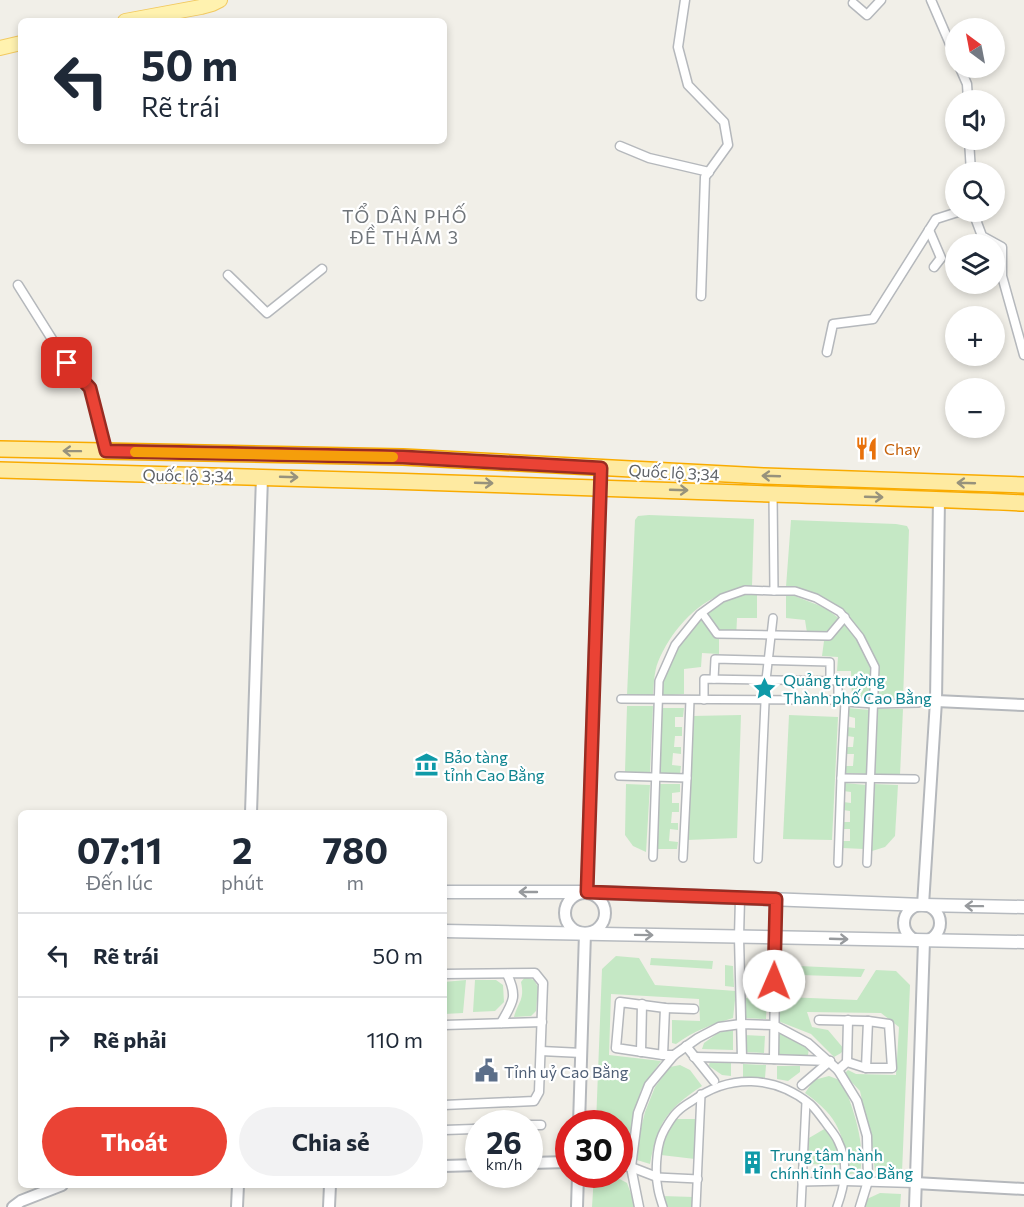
<!DOCTYPE html>
<html lang="vi">
<meta charset="utf-8">
<style>
:root{--surface:#fff;--page:#f2f2f3;--text:#1f2937;--muted:#747a83;--line:#e0e1e3;--accent:#ea4335}
body{margin:0;font-family:Commissioner,sans-serif;background:var(--page);color:var(--text);height:100vh;display:flex;flex-direction:column;font-size:22px;white-space:nowrap}
*{box-sizing:border-box;margin:0}
p{font-size:20px;color:var(--muted)}
.icon{flex:none;width:33px;height:33px;fill:none;stroke:currentColor;stroke-width:2;stroke-linecap:round;stroke-linejoin:round}
.map{position:relative;flex:1;overflow:hidden}
.details{position:absolute;left:18px;top:810px;width:429px;height:378px;display:flex;flex-direction:column;background:var(--surface);border-radius:9px;box-shadow:0 3px 9px #0003}
.details>*{flex:none}
.guide{position:absolute;left:18px;top:18px;width:429px;height:126px;border-radius:9px;box-shadow:0 3px 9px #0003;background:#fff;color:var(--text);overflow:hidden}
.needle{width:39px;rotate:328deg}
.tools{position:absolute;left:945px;top:18px;display:grid;gap:12px}
.tools a{display:grid;place-items:center;width:60px;height:60px;border-radius:50%;background:var(--surface);box-shadow:0 3px 9px #0003;font-size:30px}
.speed{position:absolute;left:465px;top:1110px;display:flex;gap:12px;font-size:30px;font-weight:700;text-align:center}
.speed>*{display:grid;place-content:center;width:78px;height:78px;border-radius:50%;background:var(--surface);box-shadow:0 3px 9px #0003;line-height:1}
.speed small{font-size:15px;font-weight:400}
.speed .limit{border:9px solid #d22;background:#fff;color:#111}
.pin{position:absolute;display:grid;place-items:center;width:51px;height:51px;color:#fff;margin:-26px;border-radius:12px;box-shadow:0 3px 9px #0006}
.me{position:absolute;width:66px;margin:-33px;rotate:1deg;stroke-linejoin:round;filter:drop-shadow(0 0 4px #0008)}
.turn{display:flex;align-items:center;gap:21px;height:126px;padding:0 24px;font-size:27px}
.turn .icon{width:78px;height:78px;stroke-width:2.5}
.turn b{display:block;font-size:42px;line-height:51px}
.eta{display:flex;justify-content:space-evenly;align-items:center;height:102px;text-align:center}
.eta b{font-size:36px;font-weight:700;line-height:42px}
.button{display:flex;gap:12px;margin-top:auto;padding:12px 24px}
.button a{flex:1;height:69px;border-radius:36px;background:var(--accent);color:#fff;font-size:24px;font-weight:700;line-height:69px;text-align:center}
.button a+a{background:var(--page);color:var(--text)}
ul{padding:0;list-style:none}
li{display:flex;align-items:center;gap:18px;height:84px;padding:0 24px;border-top:2px solid var(--line)}
li div{flex:1}
li b{display:block;font-size:22px}
li em{font-style:normal}
.map>svg:first-child{display:block}
.green{fill:#c5e8c5}
.lines{fill:none;stroke-linecap:round;stroke-linejoin:round}
.pedestrian-casing{stroke:#b5b8bc;stroke-width:10}
.minor-casing{stroke:#b5b8bc;stroke-width:11}
.tertiary-casing{stroke:#b5b8bc;stroke-width:14}
.secondary-casing{stroke:#b6babf;stroke-width:15}
.primary-casing{stroke:#f2c960;stroke-width:16}
.trunk-casing{stroke:#f9ab00;stroke-width:18}
.pedestrian{stroke:#fff;stroke-width:7}
.minor{stroke:#fff;stroke-width:8}
.tertiary{stroke:#fff;stroke-width:10}
.secondary{stroke:#fff;stroke-width:12}
.primary{stroke:#fff2af;stroke-width:14}
.trunk{stroke:#feeaa1;stroke-width:15}
.oneway{stroke:#97927c}
.oneway2{stroke:#979a9d}
.route-casing{stroke:#982c22;stroke-width:15}
.route{stroke:#ea4335;stroke-width:10}
.slow{stroke:#f59e0b;stroke-width:10}
.labels{text-anchor:middle;dominant-baseline:central;stroke-width:4.5;stroke-linejoin:round;paint-order:stroke}
.food-label{font-size:16px;fill:#c56008;stroke:#fff;text-anchor:start}
.street-label{font-size:16px;fill:#5f6368;stroke:#fff}
.culture-label{font-size:16px;fill:#0d838f;stroke:#fff;text-anchor:start}
.service-label{font-size:16px;fill:#4e5e75;stroke:#fff;text-anchor:start}
.neighbourhood-label{font-size:18px;letter-spacing:1.5px;fill:#70757a;stroke:#fff}
</style>
<div class="map">
<svg width="1024" height="1207" viewBox="0 0 1024 1207">
<rect width="100%" height="100%" fill="#f1efe8"/>
<g class="green">
<path d="M649 515 754 519 752 586C743 589 734 590 725 593 694 604 670 633 658 662 654 672 654 684 653 695H627L635 520 638 516Z"/>
<polygon points="791,520 896,524 907,526 909,530 903,700 878,699 878,678 875,665 848,617 814,596 786,587"/>
<path d="M757 593V618H737L736 639 719 638V654L702 653 701 667 684 669V694L660 696C668 659 681 630 713 608 716 606 720 602 724 600 734 596 747 595 757 593Z"/>
<polygon points="786,594 792,595 818,605 828,610 845,623 858,640 873,669 873,698 852,698 851,671 837,671 838,657 822,656 824,641 807,639 807,633 805,620 786,618"/>
<polygon points="627,706 653,706 650,773 625,772"/>
<polygon points="660,708 684,708 683,717 675,717 675,727 682,727 682,736 675,736 674,747 681,747 681,754 673,753 672,765 681,766 680,774 658,773"/>
<polygon points="847,708 870,710 868,774 845,773 845,766 853,766 854,754 846,754 846,747 853,747 854,737 847,736 847,727 855,728 855,718 847,716"/>
<polygon points="877,709 903,709 900,775 875,775"/>
<polygon points="741,715 737,838 687,840 692,716"/>
<polygon points="789,715 838,717 832,840 783,839"/>
<polygon points="844,783 867,785 864,849 842,848 842,841 850,841 850,829 843,829 843,822 850,822 850,811 843,810 843,802 851,803 851,792 843,791"/>
<polygon points="626,784 650,785 646,852 633,846 625,835"/>
<polygon points="657,784 680,784 680,792 672,793 672,803 679,803 679,812 672,812 671,823 678,823 678,830 670,829 669,841 678,842 677,849 655,849"/>
<polygon points="874,784 898,785 895,836 885,847 872,851"/>
<path d="M616 956 639 958 655 985 736 991 733 1018C711 1025 695 1030 676 1044L672 1043V1020L700 1021 699 999 611 994 609 1055 661 1061 641 1090 624 1157H620V1124H596L602 969Z"/>
<polygon points="651,958 713,961 712,969 650,965"/>
<polygon points="725,965 733,966 734,987 725,986"/>
<polygon points="799,966 865,969 861,977 800,975"/>
<polygon points="780,968 794,968 793,975 787,975 786,991 777,989"/>
<polygon points="876,970 896,971 910,985 902,1172 875,1171 871,1140 860,1091 844,1074 848,1070 856,1074 896,1075 899,1027 881,1013 807,1012 812,1027 828,1030 844,1049 841,1053 834,1057 811,1034 778,1021 778,994 787,997 857,1000"/>
<path d="M525 977 534 980 538 987 536 1011 531 1016 514 1017C518 1002 525 1000 521 982Z"/>
<polygon points="466,980 463,1013 444,1014 444,982"/>
<polygon points="475,980 496,980 503,985 504,1002 495,1011 473,1012"/>
<polygon points="745,998 767,999 766,1019 745,1018"/>
<polygon points="733,1029 733,1050 702,1049 704,1043 718,1033"/>
<polygon points="780,1033 809,1048 808,1055 779,1055 775,1050 777,1036"/>
<polygon points="744,1035 765,1036 764,1053 745,1052"/>
<polygon points="710,1060 731,1062 731,1076 722,1075 709,1066"/>
<polygon points="743,1064 766,1065 765,1078 743,1077"/>
<path d="M680 1065 690 1070 702 1086C666 1110 658 1122 650 1164L637 1160 639 1136 645 1112 655 1087 670 1067Z"/>
<polygon points="777,1066 800,1066 800,1072 788,1081 777,1079"/>
<path d="M829 1076 842 1081C853 1107 866 1144 860 1173L850 1174C842 1133 840 1118 805 1093L814 1080Z"/>
<polygon points="676,1119 697,1119 695,1159 661,1155 666,1135"/>
<polygon points="826,1128 838,1147 840,1165 807,1164 809,1138"/>
<polygon points="594,1174 614,1176 627,1183 636,1207 592,1207"/>
<polygon points="880,1193 901,1194 900,1207 864,1207 867,1199"/>
<polygon points="662,1196 694,1197 693,1207 667,1207"/>
</g>
<g class="lines">
<defs>
<g id="pedestrian">
<polyline points="774,591 795,591 816,598 840,612 860,637 875,667 867,863"/>
<polyline points="702,613 717,634 829,636 845,617"/>
<polyline points="714,679 715,659 830,662 830,681"/>
<polyline points="621,699 838,700 845,702 841,778"/>
<polyline points="704,700 704,679 838,681 838,700"/>
<polyline points="845,702 874,704 918,703"/>
<polyline points="619,776 687,778 690,700"/>
<polyline points="653,857 659,681 675,645 700,614 722,598 745,590 774,591 773,494"/>
<polyline points="683,858 687,778"/>
<polyline points="758,859 766,680 773,618"/>
<polyline points="838,863 841,778 915,779"/>
<polyline points="657,1177 698,1179"/>
<polyline points="802,1182 845,1181"/>
<path d="M663 1207C661 1201 659 1195 658 1189 655 1174 656 1149 662 1135 665 1128 672 1117 677 1112 681 1108 687 1104 692 1101 729 1074 774 1075 810 1104 816 1109 820 1116 825 1122 829 1128 835 1134 838 1141 849 1163 845 1185 837 1207"/>
<polyline points="696,1207 701,1094"/>
<polyline points="801,1207 806,1102"/>
</g>
<g id="minor">
<polyline points="685,0 678,47 688,85 724,122 728,145 705,177 701,296"/>
<polyline points="931,0 956,58"/>
<polyline points="853,3 867,15 881,0"/>
<polyline points="960,68 967,84 968,100"/>
<polyline points="969,140 971,172"/>
<polyline points="620,146 649,158 709,172"/>
<polyline points="973,212 982,236 1002,247 1002,276 1024,355"/>
<polyline points="929,230 941,258 934,267"/>
<polyline points="228,275 267,313 322,269"/>
<polyline points="18,285 67,363 90,388 106,451"/>
<polyline points="827,352 833,324 873,319 936,219 958,212"/>
<polyline points="444,974 535,973 543,983 539,1092 534,1101 444,1105"/>
<polyline points="819,1020 868,1021 889,1024 892,1068 866,1068 847,1062 838,1070"/>
<path d="M501 1023C513 1002 518 997 507 974"/>
<polyline points="444,1025 542,1022"/>
<polyline points="686,1046 714,1081"/>
<polyline points="541,1051 582,1053"/>
<polyline points="641,1052 642,1004"/>
<polyline points="663,1055 665,1008"/>
<polyline points="674,1055 663,1055 616,1048 620,1002 665,1008 694,1009"/>
<polyline points="694,1057 742,1058 739,937 740,898"/>
<polyline points="742,1058 830,1061"/>
<polyline points="774,1059 776,899"/>
<polyline points="847,1062 848,1020"/>
<polyline points="866,1068 868,1021"/>
<polyline points="802,1085 830,1061"/>
<polyline points="530,1125 541,1125"/>
<polyline points="444,1130 474,1129"/>
<polyline points="476,1165 474,1129 478,1129"/>
<polyline points="620,1166 631,1167 657,1177"/>
<polyline points="845,1181 915,1183"/>
<polyline points="639,1207 631,1167 638,1113 649,1085 674,1055 698,1038 719,1027 741,1024 774,1025 808,1043 838,1070 857,1101 867,1136 868,1181 860,1207"/>
</g>
<g id="tertiary">
<polyline points="936,701 1024,705"/>
<polyline points="251,813 262,477"/>
<polyline points="587,892 600,487"/>
<circle cx="585" cy="913" r="20"/>
<polyline points="923,905 936,701 939,499"/>
<circle cx="922" cy="923" r="18"/>
<polyline points="579,1124 585,933"/>
<polyline points="530,1163 568,1162"/>
<polyline points="444,1166 478,1165"/>
<polyline points="915,1183 1024,1189"/>
<polyline points="13,1207 21,1201 62,1185"/>
<polyline points="237,1207 238,1185"/>
<polyline points="329,1207 330,1185"/>
<polyline points="577,1207 578,1174"/>
<polyline points="915,1207 924,941"/>
</g>
<g id="secondary">
<polyline points="444,892 587,892 923,905 1024,907"/>
<polyline points="444,931 1024,942"/>
</g>
<g id="primary">
<polyline points="125,21 201,7 212,4 220,0"/>
<polyline points="0,48 21,43"/>
</g>
<g id="trunk">
<polyline points="0,449 403,457 764,476 1024,485"/>
<path d="M0 470C257 476 515 485 772 494 856 497 940 499 1024 503"/>
</g>
</defs>
<use href="#pedestrian" class="pedestrian-casing"/>
<use href="#minor" class="minor-casing"/>
<use href="#tertiary" class="tertiary-casing"/>
<use href="#secondary" class="secondary-casing"/>
<use href="#primary" class="primary-casing"/>
<use href="#trunk" class="trunk-casing"/>
<use href="#pedestrian" class="pedestrian"/>
<use href="#minor" class="minor"/>
<use href="#tertiary" class="tertiary"/>
<use href="#secondary" class="secondary"/>
<use href="#primary" class="primary"/>
<use href="#trunk" class="trunk"/>
</g>
<defs><path id="oneway-shaft" d="M-6 0H5M1.5-3L5.5 0L1.5 3" fill="none" stroke-width="1.6" stroke-linecap="round" stroke-linejoin="round" transform="scale(1.5)"/></defs>
<g class="oneway">
<use href="#oneway-shaft" transform="translate(72 451) rotate(-179)"/>
<use href="#oneway-shaft" transform="translate(771 476) rotate(-178)"/>
<use href="#oneway-shaft" transform="translate(289 477) rotate(2)"/>
<use href="#oneway-shaft" transform="translate(484 483) rotate(2)"/>
<use href="#oneway-shaft" transform="translate(966 483) rotate(-178)"/>
<use href="#oneway-shaft" transform="translate(679 490) rotate(2)"/>
<use href="#oneway-shaft" transform="translate(874 497) rotate(2)"/>
</g>
<g class="oneway2">
<use href="#oneway-shaft" transform="translate(528 892) rotate(-180)"/>
<use href="#oneway-shaft" transform="translate(974 906) rotate(-179)"/>
<use href="#oneway-shaft" transform="translate(644 935) rotate(1)"/>
<use href="#oneway-shaft" transform="translate(839 939) rotate(2)"/>
</g>
<g class="lines">
<defs>
<polyline id="route" points="67,363 90,388 106,451 403,457 601,468 587,892 776,899 774,981"/>
</defs>
<use href="#route" class="route-casing"/>
<use href="#route" class="route"/>
<polyline class="slow" points="135,452 393,457"/>
</g>
<defs>
<symbol id="restaurant-bare" viewBox="-9 -9 18 18"><path d="M-5-6h1v4h1v-4h1v4h1v-4h1v5L-1.5 .5V6h-2V.5L-5-1ZM5-6V6H3V1.5H1.5Q1.5-4 5-6Z" fill="#e8710a" stroke="#fff" stroke-width="2.5" paint-order="stroke"/></symbol>
<symbol id="sight-bare" viewBox="-9 -9 18 18"><path d="M0-6L1.8-2.2L6-1.7L2.9 1.2L3.7 5.4L0 3.3L-3.7 5.4L-2.9 1.2L-6-1.7L-1.8-2.2Z" fill="#0f9aa8" stroke="#fff" stroke-width="2.5" paint-order="stroke"/></symbol>
<symbol id="museum-bare" viewBox="-9 -9 18 18"><path d="M0-6L6-3V-2H-6V-3ZM-5-1h2V3h-2ZM-1-1h2V3h-2ZM3-1h2V3H3ZM-6 4H6V6H-6Z" fill="#0f9aa8" stroke="#fff" stroke-width="2.5" paint-order="stroke"/></symbol>
<symbol id="civic-bare" viewBox="-9 -9 18 18"><path d="M-.6-6.5H3V-4.5H.6V-3L4-1V1h2V6H-6V1h2V-1L-.6-3ZM-1.2 2.5V6h2.4V2.5Z" fill="#5c6f8a" stroke="#fff" stroke-width="2.5" paint-order="stroke"/></symbol>
<symbol id="building-bare" viewBox="-9 -9 18 18"><path d="M-4-6H4V6H1V3H-1V6H-4ZM-2.5-4.3h1.7v1.8h-1.7ZM.8-4.3h1.7v1.8H.8ZM-2.5-1h1.7V.8h-1.7ZM.8-1h1.7V.8H.8Z" fill="#0f9aa8" stroke="#fff" stroke-width="2.5" paint-order="stroke"/></symbol>
</defs>
<g fill-rule="evenodd">
<use href="#restaurant-bare" x="850" y="432" width="33" height="33"/>
<use href="#sight-bare" x="748" y="672" width="33" height="33"/>
<use href="#museum-bare" x="410" y="748" width="33" height="33"/>
<use href="#civic-bare" x="470" y="1054" width="33" height="33"/>
<use href="#building-bare" x="736" y="1146" width="33" height="33"/>
</g>
<g class="labels">
<g class="food-label">
<text x="884" y="448">Chay</text>
</g>
<g class="street-label">
<text transform="translate(674 472) rotate(3)">Quốc lộ 3;34</text>
<text transform="translate(188 475) rotate(1)">Quốc lộ 3;34</text>
</g>
<g class="culture-label">
<text x="783" y="679">Quảng trường<tspan x="783" dy="18">Thành phố Cao Bằng</tspan></text>
<text x="444" y="756">Bảo tàng<tspan x="444" dy="18">tỉnh Cao Bằng</tspan></text>
<text x="770" y="1154">Trung tâm hành<tspan x="770" dy="18">chính tỉnh Cao Bằng</tspan></text>
</g>
<g class="service-label">
<text x="504" y="1071">Tỉnh uỷ Cao Bằng</text>
</g>
<g class="neighbourhood-label">
<text x="405" y="216">TỔ DÂN PHỐ<tspan x="405" dy="21">ĐỀ THÁM 3</tspan></text>
</g>
</g>
</svg>
<div class="tools">
<a><svg class="needle" viewBox="-14 -14 28 28"><path d="M0-13l5 13h-10z" fill="#e53935"/><path d="M0 13l5-13h-10z" fill="#747a83"/></svg></a>
<a><svg class="icon" aria-label="sound" viewBox="0 0 24 24"><path d="M4 9h4l5-4v14l-5-4H4zM17 9q2 3 0 6"/></svg></a>
<a><svg class="icon" aria-label="search" viewBox="0 0 24 24"><circle cx="10" cy="10" r="6"/><path d="M15 15l6 6"/></svg></a>
<a><svg class="icon" aria-label="layers" viewBox="0 0 24 24"><path d="M12 4l9 5-9 5-9-5zM3 14l9 5 9-5"/></svg></a>
<a>+</a>
<a>−</a>
</div>
<div class="speed"><div>26<small>km/h</small></div><div class="limit">30</div></div>
<div class="pin" style="left:67px;top:363px;background:#d93025"><svg class="icon" aria-label="arrive" viewBox="0 0 24 24"><path d="M6 21V4h12l-3 4 3 4H6"/></svg></div>
<svg class="me" style="left:774px;top:981px" viewBox="-20 -20 40 40"><circle r="19" fill="#fff"/><path d="M0-13L10 11 0 6-10 11z" fill="#ea4335"/></svg>
<div class="guide">
<div class="turn"><svg class="icon" aria-label="left" viewBox="0 0 24 24"><path d="M17 20v-9H6M10 6l-5 5 5 5"/></svg><div><b>50 m</b>Rẽ trái</div></div>
</div>
<section class="details">
<div class="eta">
<div><b>07:11</b><p>Đến lúc</p></div>
<div><b>2</b><p>phút</p></div>
<div><b>780</b><p>m</p></div>
</div>
<ul>
<li><svg class="icon" aria-label="left" viewBox="0 0 24 24"><path d="M17 20v-9H6M10 6l-5 5 5 5"/></svg><div><b>Rẽ trái</b></div><em>50 m</em></li>
<li><svg class="icon" aria-label="right" viewBox="0 0 24 24"><path d="M7 20v-9h11M14 6l5 5-5 5"/></svg><div><b>Rẽ phải</b></div><em>110 m</em></li>
</ul>
<div class="button"><a>Thoát</a><a>Chia sẻ</a></div>
</section>
</div>
